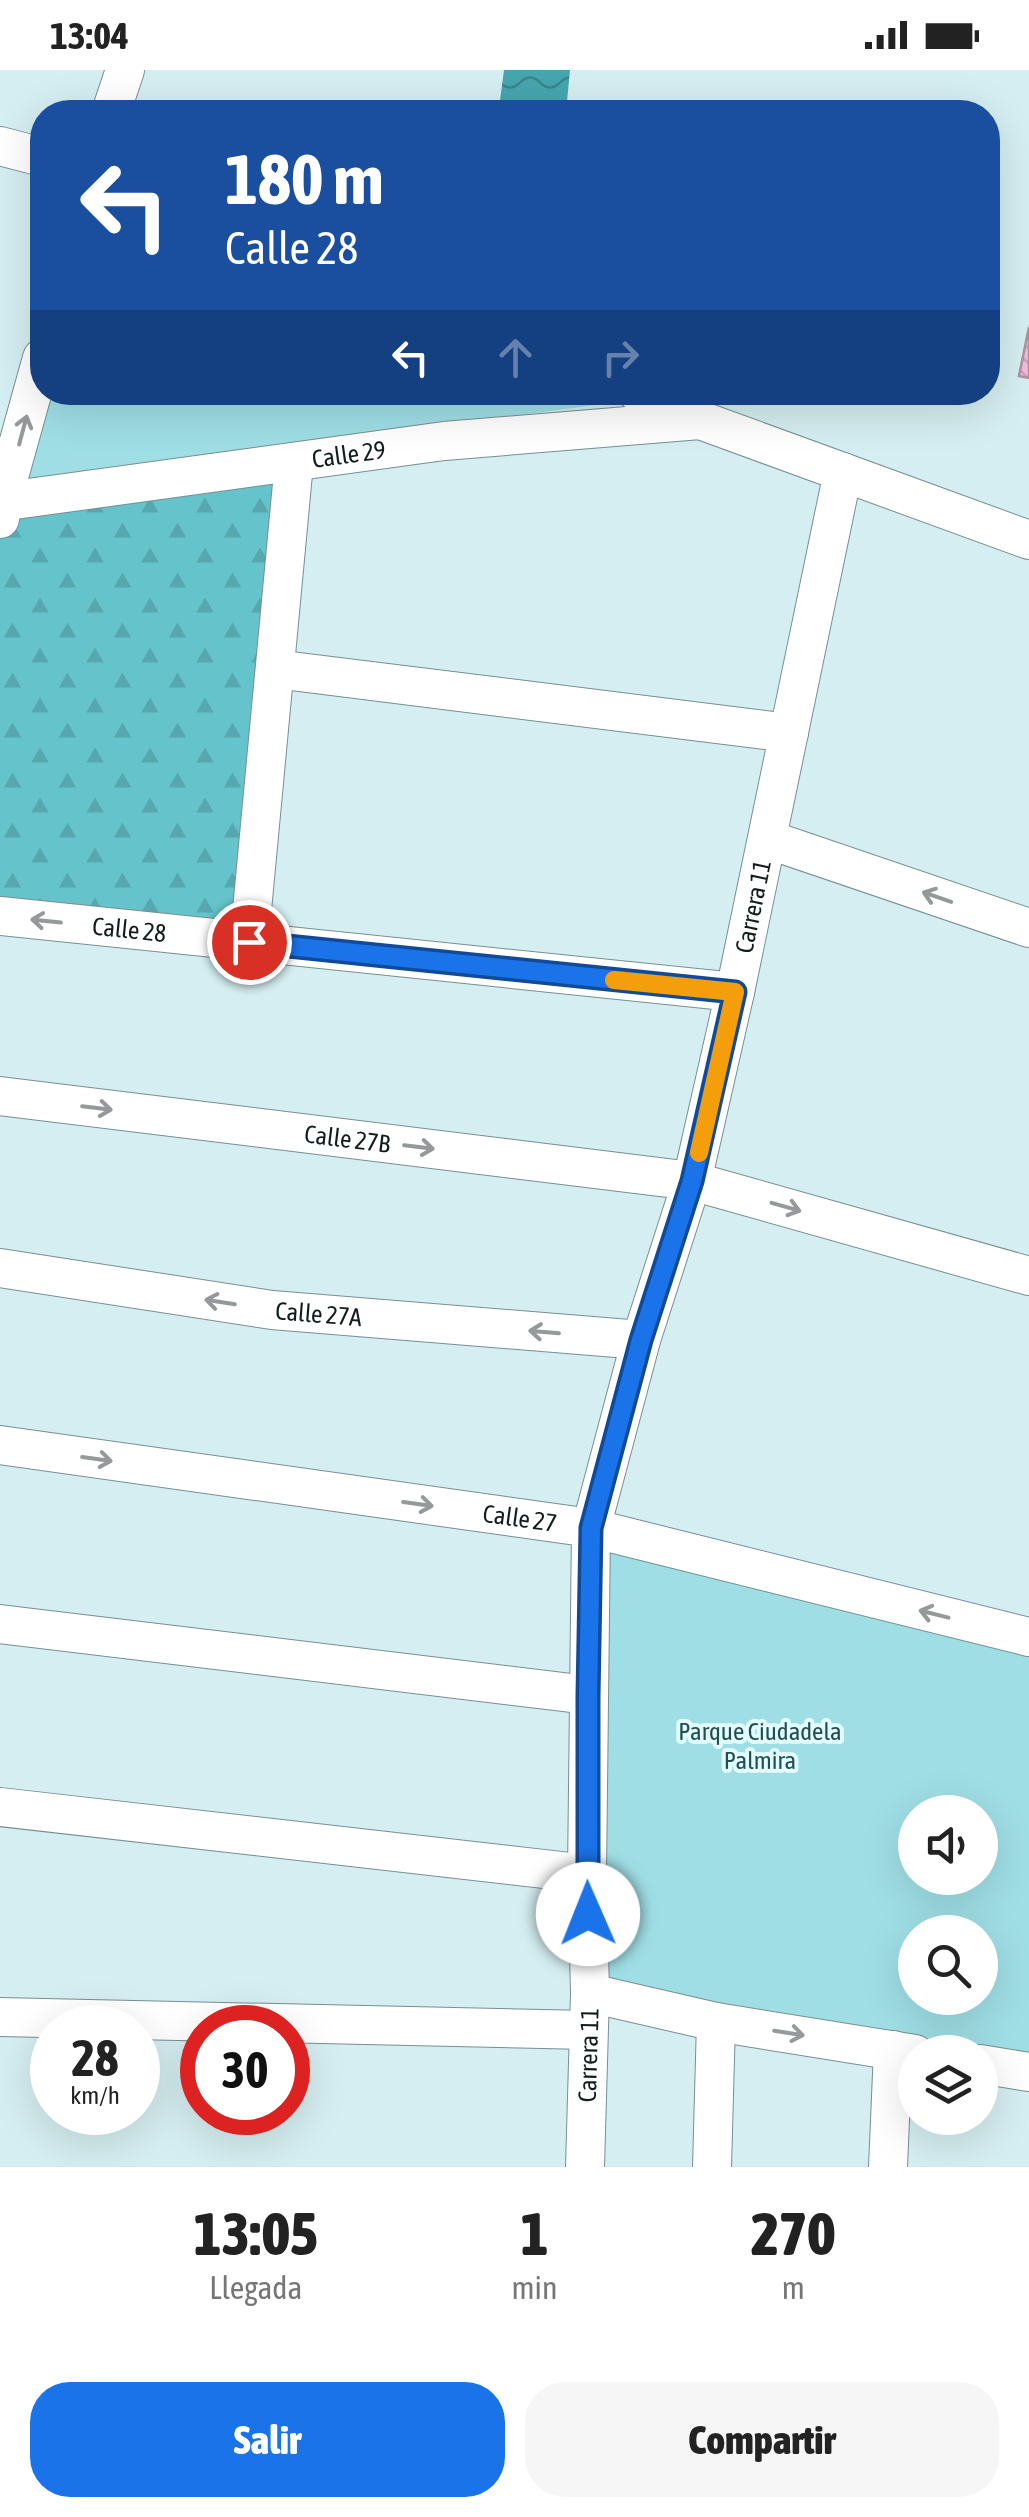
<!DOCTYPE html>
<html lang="es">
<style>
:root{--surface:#fff;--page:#f6f6f6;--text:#222;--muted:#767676;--accent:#1a73e8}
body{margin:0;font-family:"Asap Condensed",sans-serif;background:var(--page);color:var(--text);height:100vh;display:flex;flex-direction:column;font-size:38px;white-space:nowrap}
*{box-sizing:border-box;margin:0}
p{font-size:32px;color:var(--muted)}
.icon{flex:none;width:55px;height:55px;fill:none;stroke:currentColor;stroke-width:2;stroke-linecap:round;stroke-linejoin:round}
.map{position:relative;height:2097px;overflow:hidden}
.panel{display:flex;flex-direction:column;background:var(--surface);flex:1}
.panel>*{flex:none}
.hud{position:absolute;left:30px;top:30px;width:970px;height:305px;border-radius:40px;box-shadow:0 10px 40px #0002;background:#1a4fa0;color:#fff;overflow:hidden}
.tools{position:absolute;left:898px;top:1725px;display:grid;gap:20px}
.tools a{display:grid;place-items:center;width:100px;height:100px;border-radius:50%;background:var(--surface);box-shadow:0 10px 40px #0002;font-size:50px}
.speed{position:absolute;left:30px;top:1935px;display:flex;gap:20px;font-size:50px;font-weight:700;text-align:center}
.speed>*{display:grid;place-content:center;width:130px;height:130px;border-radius:50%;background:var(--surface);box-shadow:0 10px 40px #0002;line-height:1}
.speed small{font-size:25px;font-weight:400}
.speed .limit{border:15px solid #d22;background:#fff;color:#111}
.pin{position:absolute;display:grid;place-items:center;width:85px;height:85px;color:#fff;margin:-42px;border:5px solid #fff;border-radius:50%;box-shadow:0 2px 10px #0007}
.me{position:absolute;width:110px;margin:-55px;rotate:359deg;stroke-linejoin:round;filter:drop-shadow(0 0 8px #0008)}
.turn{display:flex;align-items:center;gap:35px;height:210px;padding:0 30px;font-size:45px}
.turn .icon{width:130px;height:130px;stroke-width:2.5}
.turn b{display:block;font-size:70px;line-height:85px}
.lanes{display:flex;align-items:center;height:95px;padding:0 30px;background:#0003;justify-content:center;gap:50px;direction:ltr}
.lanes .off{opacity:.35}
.eta{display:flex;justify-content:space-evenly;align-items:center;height:170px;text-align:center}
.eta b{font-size:60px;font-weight:800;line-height:70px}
.button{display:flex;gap:20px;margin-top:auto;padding:20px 30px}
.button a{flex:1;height:115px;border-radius:40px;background:var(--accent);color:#fff;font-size:40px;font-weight:800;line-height:115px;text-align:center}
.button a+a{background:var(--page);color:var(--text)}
.status{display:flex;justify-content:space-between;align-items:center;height:70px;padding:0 50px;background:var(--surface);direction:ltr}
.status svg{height:28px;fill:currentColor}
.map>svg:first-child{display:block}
.forest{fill:url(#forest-firs)}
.green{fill:#9fdee5;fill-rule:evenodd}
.water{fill:url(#water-waves)}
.building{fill:url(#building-back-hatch);stroke:#a7949e;stroke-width:2.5}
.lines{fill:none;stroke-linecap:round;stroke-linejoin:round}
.street-casing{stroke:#778f91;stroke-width:40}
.street{stroke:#fff;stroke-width:38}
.oneway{stroke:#959999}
.route-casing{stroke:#114b97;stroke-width:25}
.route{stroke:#1a73e8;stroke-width:18}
.slow{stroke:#f59e0b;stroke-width:18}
.labels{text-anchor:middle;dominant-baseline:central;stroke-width:8;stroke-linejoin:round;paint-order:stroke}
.street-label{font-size:25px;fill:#131c1d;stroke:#e2fcfe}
.park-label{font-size:25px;fill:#224d51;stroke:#e2fcfe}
</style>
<div class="status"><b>13:04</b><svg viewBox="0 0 49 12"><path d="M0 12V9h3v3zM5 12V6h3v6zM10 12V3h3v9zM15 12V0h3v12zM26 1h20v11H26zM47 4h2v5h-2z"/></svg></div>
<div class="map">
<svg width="1029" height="2097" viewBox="0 0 1029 2097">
<defs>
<pattern id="forest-firs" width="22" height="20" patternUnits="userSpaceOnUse" patternTransform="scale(2.5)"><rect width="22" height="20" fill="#65c3cc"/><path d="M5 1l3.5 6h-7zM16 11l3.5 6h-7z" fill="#57a7af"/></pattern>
<pattern id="water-waves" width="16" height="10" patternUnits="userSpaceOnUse" patternTransform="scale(2.5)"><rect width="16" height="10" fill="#46a5ae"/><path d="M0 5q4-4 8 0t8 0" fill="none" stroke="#39868d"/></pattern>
<pattern id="building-back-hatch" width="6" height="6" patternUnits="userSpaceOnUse" patternTransform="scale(2.5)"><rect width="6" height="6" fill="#f9b8df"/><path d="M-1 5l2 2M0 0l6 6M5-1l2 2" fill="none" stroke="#d59ebf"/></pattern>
</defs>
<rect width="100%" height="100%" fill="#d5eef1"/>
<polygon class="forest" points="294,393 249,872 0,846 0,449"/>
<g class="green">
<polygon points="42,322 637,322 651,328 10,411"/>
<path d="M591 1458 1029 1567V2001L980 1982H924L590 1923ZM915 1742H980V1808H915ZM915 1862H980V1928H915Z"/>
</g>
<polygon class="water" points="504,0 570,0 566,42 499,38"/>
<polygon class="building" points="1029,257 1029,308 1019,306"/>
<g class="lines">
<defs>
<g id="street">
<polyline points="111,42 125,0"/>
<polyline points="0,76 42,87"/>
<polyline points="637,322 700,350 1029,470"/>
<path id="s1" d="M0 432 444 371 700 350"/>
<polyline points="0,449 2,432 42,288"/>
<polyline points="275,599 789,663"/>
<polyline points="767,769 1029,858"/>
<path id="s2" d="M0 846 735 922"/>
<polyline points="249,872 294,393"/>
<path id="s3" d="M0 1026 692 1111 1029 1206"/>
<path id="s4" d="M0 1198 272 1240 641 1270"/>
<path id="s5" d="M0 1375 591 1458 1029 1567"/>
<polyline points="0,1554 588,1625"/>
<polyline points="0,1737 587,1804"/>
<polyline points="590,1923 716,1952 915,1984"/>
<polyline points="0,1947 588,1960"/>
<polyline points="980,1994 1029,2002"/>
<path id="s6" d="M585 2097 590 1923 587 1804 591 1458 641 1270 692 1111 735 922 843 402"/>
<polyline points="712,2097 716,1952"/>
<polyline points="888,2097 893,1980"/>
</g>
</defs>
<use href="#street" class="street-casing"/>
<use href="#street" class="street"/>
</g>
<defs><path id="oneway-shaft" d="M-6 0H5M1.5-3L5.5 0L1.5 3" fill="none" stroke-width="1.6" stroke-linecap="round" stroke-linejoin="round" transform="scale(2.5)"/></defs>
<g class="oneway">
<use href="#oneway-shaft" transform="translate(23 360) rotate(-75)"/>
<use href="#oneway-shaft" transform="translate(937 827) rotate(-161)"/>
<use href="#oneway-shaft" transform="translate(46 851) rotate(-174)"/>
<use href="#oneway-shaft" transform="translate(97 1038) rotate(7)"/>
<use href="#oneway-shaft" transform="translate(419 1077) rotate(7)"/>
<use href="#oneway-shaft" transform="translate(786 1137) rotate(16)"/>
<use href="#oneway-shaft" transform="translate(220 1232) rotate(-171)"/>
<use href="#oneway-shaft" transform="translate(544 1262) rotate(-175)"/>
<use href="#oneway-shaft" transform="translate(97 1389) rotate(8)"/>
<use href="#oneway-shaft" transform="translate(418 1434) rotate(8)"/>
<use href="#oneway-shaft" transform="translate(934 1544) rotate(-166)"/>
<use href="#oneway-shaft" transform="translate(789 1963) rotate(9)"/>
</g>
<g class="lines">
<defs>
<polyline id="route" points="249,872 735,922 692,1111 641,1270 591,1458 588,1626 588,1844"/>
</defs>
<use href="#route" class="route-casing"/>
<use href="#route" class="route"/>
<polyline class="slow" points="614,910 735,922 699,1083"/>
</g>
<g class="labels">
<g class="street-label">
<text stroke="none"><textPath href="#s1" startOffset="352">Calle 29</textPath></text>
<text stroke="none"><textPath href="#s6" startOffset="1282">Carrera 11</textPath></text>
<text stroke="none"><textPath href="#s2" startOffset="130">Calle 28</textPath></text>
<text stroke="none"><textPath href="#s3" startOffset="350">Calle 27B</textPath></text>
<text stroke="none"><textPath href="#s4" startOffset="322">Calle 27A</textPath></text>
<text stroke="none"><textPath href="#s5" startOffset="525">Calle 27</textPath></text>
<text stroke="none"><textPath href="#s6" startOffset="112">Carrera 11</textPath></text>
</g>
<g class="park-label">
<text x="760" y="1661">Parque Ciudadela<tspan x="760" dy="29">Palmira</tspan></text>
</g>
</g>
</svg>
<div class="tools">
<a><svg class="icon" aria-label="sound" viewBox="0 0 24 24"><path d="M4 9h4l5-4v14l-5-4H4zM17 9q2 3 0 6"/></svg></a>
<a><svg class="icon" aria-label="search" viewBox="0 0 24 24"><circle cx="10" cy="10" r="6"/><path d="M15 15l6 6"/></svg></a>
<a><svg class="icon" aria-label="layers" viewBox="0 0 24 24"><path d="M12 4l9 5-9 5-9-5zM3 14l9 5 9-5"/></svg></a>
</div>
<div class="speed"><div>28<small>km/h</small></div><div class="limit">30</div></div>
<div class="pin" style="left:249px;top:872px;background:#d93025"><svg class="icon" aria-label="arrive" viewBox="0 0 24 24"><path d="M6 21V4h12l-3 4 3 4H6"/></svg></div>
<svg class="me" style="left:588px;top:1844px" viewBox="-20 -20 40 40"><circle r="19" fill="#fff"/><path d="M0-13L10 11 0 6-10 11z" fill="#1a73e8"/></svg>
<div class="hud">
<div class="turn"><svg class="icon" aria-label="left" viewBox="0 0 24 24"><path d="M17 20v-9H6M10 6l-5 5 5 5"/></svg><div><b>180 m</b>Calle 28</div></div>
<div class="lanes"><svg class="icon" aria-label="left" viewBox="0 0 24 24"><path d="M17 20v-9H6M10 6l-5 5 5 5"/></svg><svg class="icon off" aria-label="ahead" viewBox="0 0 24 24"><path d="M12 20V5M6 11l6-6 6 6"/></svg><svg class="icon off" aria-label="right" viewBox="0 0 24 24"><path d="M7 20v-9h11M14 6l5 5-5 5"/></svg></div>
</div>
</div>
<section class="panel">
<div class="eta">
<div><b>13:05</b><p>Llegada</p></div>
<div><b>1</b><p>min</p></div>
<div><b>270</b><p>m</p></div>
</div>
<div class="button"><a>Salir</a><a>Compartir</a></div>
</section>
